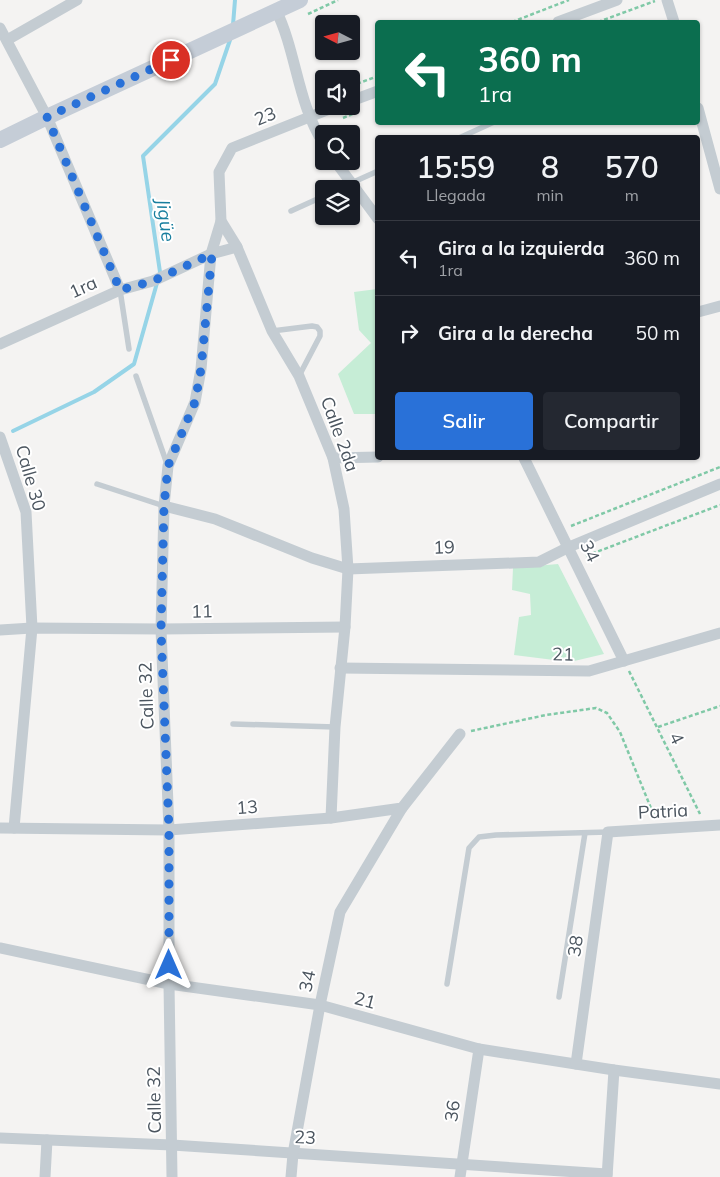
<!DOCTYPE html>
<html lang="es">
<meta charset="utf-8">
<style>
:root{--surface:#171b24;--page:#242831;--text:#f1f3f6;--muted:#9ea1a6;--line:#363941;--accent:#2971d8}
body{margin:0;font-family:Mulish,sans-serif;background:var(--page);color:var(--text);height:100vh;display:flex;flex-direction:column;font-size:19px;white-space:nowrap}
*{box-sizing:border-box;margin:0}
p{font-size:16px;color:var(--muted)}
.icon{flex:none;width:28px;height:28px;fill:none;stroke:currentColor;stroke-width:2;stroke-linecap:round;stroke-linejoin:round}
.map{position:relative;flex:1;overflow:hidden}
.details{position:absolute;left:375px;top:135px;width:325px;height:325px;display:flex;flex-direction:column;background:var(--surface);border-radius:5px;box-shadow:0 1px 4px #0004}
.details>*{flex:none}
.banner{position:absolute;left:375px;top:20px;width:325px;height:105px;border-radius:5px;box-shadow:0 1px 4px #0004;background:#0b6e4f;color:#fff;overflow:hidden}
.needle{width:32px;rotate:276deg}
.tools{position:absolute;left:315px;top:15px;display:grid;gap:10px}
.tools a{display:grid;place-items:center;width:45px;height:45px;border-radius:5px;background:var(--surface);box-shadow:0 1px 4px #0004;font-size:25px}
.pin{position:absolute;display:grid;place-items:center;width:42px;height:42px;color:#fff;margin:-21px;border:2px solid #fff;border-radius:50%;box-shadow:0 1px 5px #0007}
.me{position:absolute;width:55px;margin:-28px;rotate:0deg;stroke-linejoin:round;filter:drop-shadow(0 0 4px #0008)}
.turn{display:flex;align-items:center;gap:18px;height:105px;padding:0 20px;font-size:22px}
.turn .icon{width:65px;height:65px;stroke-width:2.5}
.turn b{display:block;font-size:35px;line-height:42px}
.eta{display:flex;justify-content:space-evenly;align-items:center;height:85px;text-align:center}
.eta b{font-size:30px;font-weight:600;line-height:35px}
.action{display:flex;gap:10px;margin-top:auto;padding:10px 20px}
.action a{flex:1;height:58px;border-radius:5px;background:var(--accent);color:#fff;font-size:20px;font-weight:600;line-height:58px;text-align:center}
.action a+a{background:var(--page);color:var(--text)}
ul{padding:0;list-style:none}
li{display:flex;align-items:center;gap:15px;height:75px;padding:0 20px;border-top:1px solid var(--line)}
li div{flex:1}
li b{display:block;font-size:19px}
li em{font-style:normal}
.map>svg:first-child{display:block}
.green{fill:#c6edd6}
.lines{fill:none;stroke-linecap:round;stroke-linejoin:round}
.stream{stroke:#96d4e7;stroke-width:4}
.path{stroke:#80c9a7;stroke-width:2.5;stroke-dasharray:4 2.5;stroke-linecap:butt}
.lane{stroke:#c4ccd2;stroke-width:5.5}
.street{stroke:#c4ccd2;stroke-width:11}
.secondary{stroke:#c5cdd7;stroke-width:16}
.route{stroke:#2971d8;stroke-width:9;stroke-dasharray:0 16.2}
.labels{text-anchor:middle;dominant-baseline:central;stroke-width:4;stroke-linejoin:round;paint-order:stroke}
.street-label{font-size:18px;fill:#4b555f;stroke:#fff}
.water-label{font-size:19px;font-style:italic;fill:#187e9e;stroke:#fff}
</style>
<div class="map">
<svg width="720" height="1177" viewBox="0 0 720 1177">
<rect width="100%" height="100%" fill="#f4f3f2"/>
<g class="green">
<polygon points="377,289 377,414 354,414 338,374 371,343 359,330 354,292"/>
<polygon points="558,564 604,654 570,662 514,655 519,617 531,615 530,594 512,590 513,568"/>
</g>
<g class="lines">
<g class="stream">
<polyline points="233,25 235,0"/>
<polyline points="159,276 160,272 143,156 215,84 231,37"/>
<polyline points="13,431 94,392 134,364 157,283"/>
</g>
<g class="path">
<polyline points="308,14 338,0"/>
<polyline points="512,22 569,0"/>
<polyline points="598,22 655,1"/>
<polyline points="351,86 378,76"/>
<polyline points="343,118 355,113"/>
<polyline points="571,526 720,467"/>
<polyline points="586,556 720,505"/>
<polyline points="629,671 700,814"/>
<polyline points="658,727 720,706"/>
<polyline points="471,731 546,715 596,708 607,713 620,732 655,818"/>
</g>
<g class="lane">
<polyline points="459,138 494,122"/>
<polyline points="338,189 378,171"/>
<polyline points="291,211 324,196"/>
<polyline points="120,290 129,349"/>
<polyline points="272,331 312,326 317,327 320,331 320,336 299,376"/>
<polyline points="136,376 167,464"/>
<polyline points="97,484 164,506"/>
<polyline points="233,724 335,727"/>
<polyline points="447,984 469,848 479,837 496,835 608,832"/>
<polyline points="559,997 585,833"/>
</g>
<g class="street">
<polyline points="667,0 674,22"/>
<path d="M276 10C297 53 297 103 324 144"/>
<polyline points="558,22 617,0"/>
<polyline points="0,28 47,117 120,290"/>
<polyline points="7,40 77,0"/>
<polyline points="351,101 378,91"/>
<polyline points="698,108 720,189"/>
<polyline points="335,161 378,219"/>
<polyline points="698,312 720,306"/>
<polyline points="0,344 120,290 153,281 211,254 237,247"/>
<polyline points="0,437 26,512 32,628 14,828"/>
<polyline points="333,458 378,457"/>
<polyline points="524,458 624,661"/>
<polyline points="164,506 215,519 312,558 348,569 539,562 569,547 720,484"/>
<polyline points="0,630 32,628 161,629 345,627"/>
<polyline points="340,668 589,671 720,633"/>
<polyline points="331,818 335,727 345,627 348,569 344,509 333,458 299,376 272,331 237,247 221,221 219,172 232,148 337,106"/>
<polyline points="0,828 169,830 331,818 402,808 460,734"/>
<polyline points="0,948 169,984 320,1005 479,1049 614,1070 720,1084"/>
<polyline points="576,1064 608,832 720,825"/>
<polyline points="0,1138 172,1145 607,1174"/>
<polyline points="45,1177 47,1140"/>
<polyline points="172,1177 169,984 169,830 161,629 164,506 168,466 195,402 201,369 211,254 221,221"/>
<polyline points="291,1177 293,1154 320,1005 340,912 402,808"/>
<polyline points="460,1177 479,1049"/>
<polyline points="607,1177 614,1070"/>
</g>
<polyline class="secondary" points="0,140 47,117 300,0"/>
</g>
<g class="lines">
<polyline class="route" points="169,965 169,830 161,629 164,506 168,466 195,402 201,369 212,254 153,281 120,290 47,117 171,60"/>
</g>
<g class="labels">
<g class="street-label">
<text transform="translate(265 116) rotate(-22)">23</text>
<text transform="translate(83 287) rotate(-24)">1ra</text>
<text transform="translate(340 434) rotate(70)">Calle 2da</text>
<text transform="translate(31 478) rotate(74)">Calle 30</text>
<text transform="translate(444 547) rotate(-2)">19</text>
<text transform="translate(590 551) rotate(64)">34</text>
<text transform="translate(202 611) rotate(-1)">11</text>
<text transform="translate(563 654) rotate(1)">21</text>
<text transform="translate(146 696) rotate(-92)">Calle 32</text>
<text transform="translate(677 738) rotate(64)">4</text>
<text transform="translate(247 807) rotate(-4)">13</text>
<text transform="translate(663 811) rotate(-3)">Patria</text>
<text transform="translate(575 946) rotate(-82)">38</text>
<text transform="translate(307 981) rotate(-78)">34</text>
<text transform="translate(365 1000) rotate(15)">21</text>
<text transform="translate(154 1100) rotate(-91)">Calle 32</text>
<text transform="translate(452 1111) rotate(-82)">36</text>
<text transform="translate(305 1137) rotate(3)">23</text>
</g>
<g class="water-label">
<text transform="translate(166 220) rotate(82)">Jigüe</text>
</g>
</g>
</svg>
<div class="tools">
<a><svg class="needle" viewBox="-14 -14 28 28"><path d="M0-13l5 13h-10z" fill="#e53935"/><path d="M0 13l5-13h-10z" fill="#9ea1a6"/></svg></a>
<a><svg class="icon" aria-label="sound" viewBox="0 0 24 24"><path d="M4 9h4l5-4v14l-5-4H4zM17 9q2 3 0 6"/></svg></a>
<a><svg class="icon" aria-label="search" viewBox="0 0 24 24"><circle cx="10" cy="10" r="6"/><path d="M15 15l6 6"/></svg></a>
<a><svg class="icon" aria-label="layers" viewBox="0 0 24 24"><path d="M12 4l9 5-9 5-9-5zM3 14l9 5 9-5"/></svg></a>
</div>
<div class="pin" style="left:171px;top:60px;background:#d93025"><svg class="icon" aria-label="arrive" viewBox="0 0 24 24"><path d="M6 21V4h12l-3 4 3 4H6"/></svg></div>
<svg class="me" style="left:169px;top:965px" viewBox="-20 -20 40 40"><path d="M0-17L14 15 0 8-14 15z" fill="#2971d8" stroke="#fff" stroke-width="4"/></svg>
<div class="banner">
<div class="turn"><svg class="icon" aria-label="left" viewBox="0 0 24 24"><path d="M17 20v-9H6M10 6l-5 5 5 5"/></svg><div><b>360 m</b>1ra</div></div>
</div>
<section class="details">
<div class="eta">
<div><b>15:59</b><p>Llegada</p></div>
<div><b>8</b><p>min</p></div>
<div><b>570</b><p>m</p></div>
</div>
<ul>
<li><svg class="icon" aria-label="left" viewBox="0 0 24 24"><path d="M17 20v-9H6M10 6l-5 5 5 5"/></svg><div><b>Gira a la izquierda</b><p>1ra</p></div><em>360 m</em></li>
<li><svg class="icon" aria-label="right" viewBox="0 0 24 24"><path d="M7 20v-9h11M14 6l5 5-5 5"/></svg><div><b>Gira a la derecha</b></div><em>50 m</em></li>
</ul>
<div class="action"><a>Salir</a><a>Compartir</a></div>
</section>
</div>
